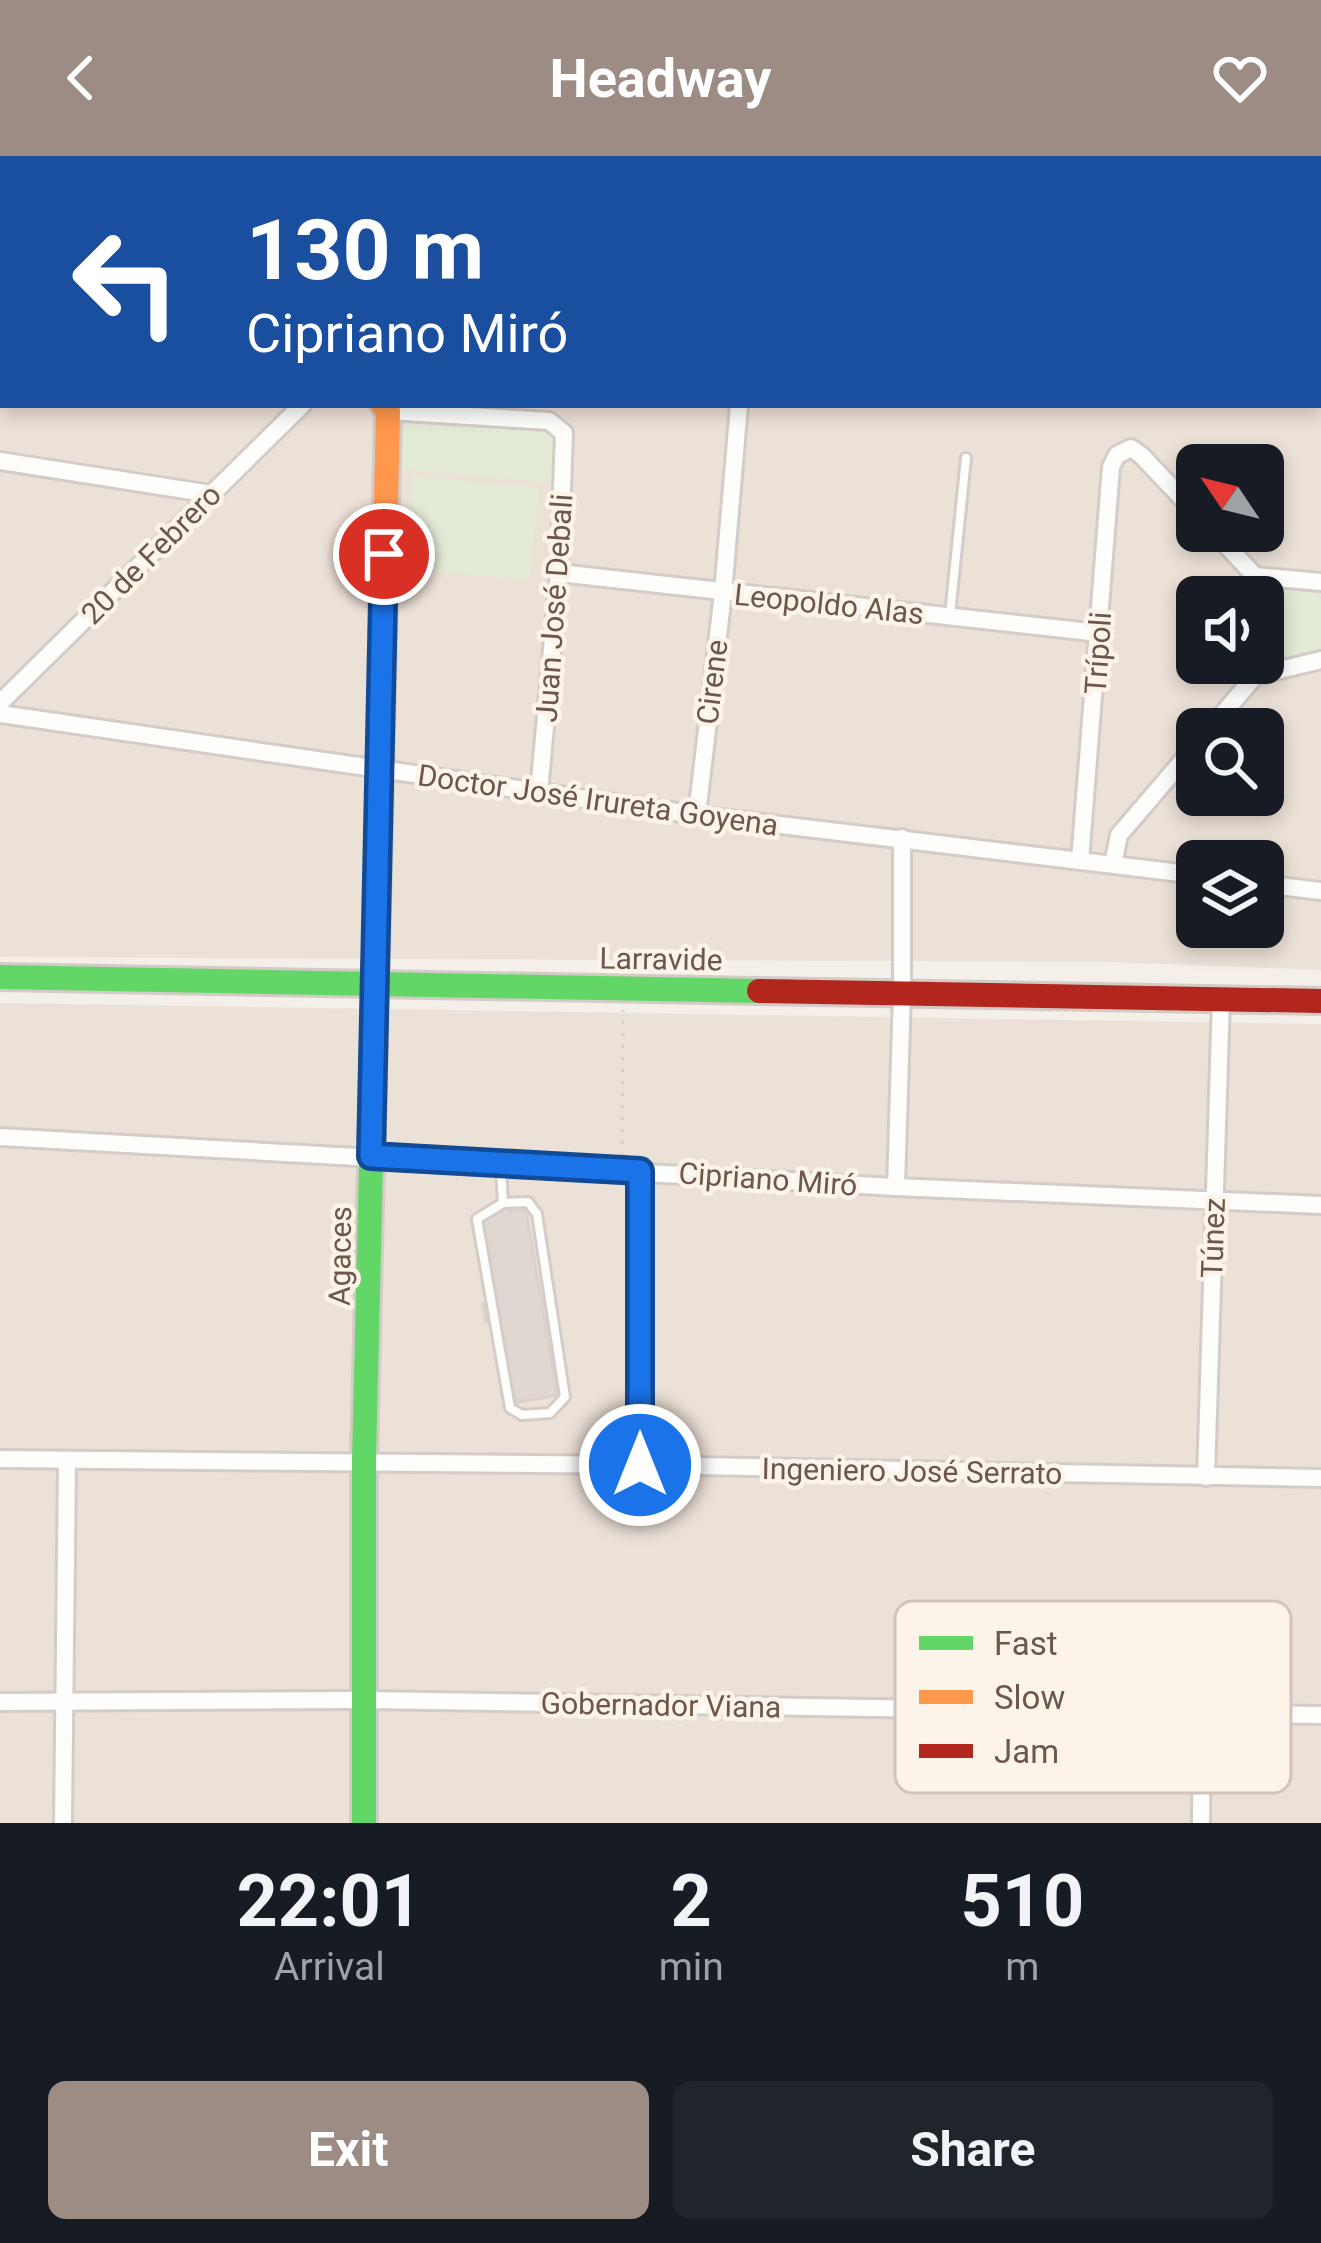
<!DOCTYPE html>
<meta charset="utf-8">
<style>
:root{--surface:#171b24;--page:#20242c;--text:#f1f3f6;--muted:#9ea1a6;--accent:#9c8c84}
body{margin:0;font-family:Roboto,sans-serif;background:var(--page);color:var(--text);height:100vh;display:flex;flex-direction:column;font-size:45px;white-space:nowrap}
*{box-sizing:border-box;margin:0}
p{font-size:39px;color:var(--muted)}
.icon{flex:none;width:66px;height:66px;fill:none;stroke:currentColor;stroke-width:2;stroke-linecap:round;stroke-linejoin:round}
.map{position:relative;height:1667px;overflow:hidden}
.sheet{display:flex;flex-direction:column;background:var(--surface);flex:1}
.sheet>*{flex:none}
.hud{position:absolute;left:0px;top:0px;width:1323px;height:252px;box-shadow:0 6px 18px #0003;background:#1a4fa0;color:#fff;overflow:hidden}
.needle{width:78px;rotate:305deg}
.controls{position:absolute;left:1176px;top:288px;display:grid;gap:24px}
.controls a{display:grid;place-items:center;width:108px;height:108px;border-radius:18px;background:var(--surface);box-shadow:0 6px 18px #0003;font-size:60px}
.pin{position:absolute;display:grid;place-items:center;width:102px;height:102px;color:#fff;margin:-51px;border:6px solid #fff;border-radius:50%;box-shadow:0 3px 12px #0007}
.me{position:absolute;width:132px;margin:-66px;rotate:0deg;stroke-linejoin:round;filter:drop-shadow(0 0 9px #0008)}
.turn{display:flex;align-items:center;gap:42px;height:252px;padding:0 48px;font-size:54px}
.turn .icon{width:156px;height:156px;stroke-width:2.5}
.turn b{display:block;font-size:84px;line-height:102px}
.eta{display:flex;justify-content:space-evenly;align-items:center;height:204px;text-align:center}
.eta b{font-size:72px;font-weight:700;line-height:84px}
.primary-button{display:flex;gap:24px;margin-top:auto;padding:24px 48px}
.primary-button a{flex:1;height:138px;border-radius:18px;background:var(--accent);color:#fff;font-size:48px;font-weight:700;line-height:138px;text-align:center}
.primary-button a+a{background:var(--page);color:var(--text)}
header{display:flex;justify-content:space-between;align-items:center;height:156px;padding:0 48px;background:var(--accent);color:#fff;font-size:54px;font-weight:700}
.map>svg:first-child{display:block}
.residential{fill:#ece1d7;fill-rule:evenodd}
.green{fill:#e2e9d5}
.building{fill:#e0d7d2;stroke:#dcd2cc;stroke-width:3}
.lines{fill:none;stroke-linecap:round;stroke-linejoin:round}
.lane-casing{stroke:#d3ccc7;stroke-width:14}
.street-casing{stroke:#d3ccc7;stroke-width:22}
.fast-casing{stroke:#d3cbc6;stroke-width:30}
.slow-casing{stroke:#d3cbc6;stroke-width:30}
.jam-casing{stroke:#d3cbc6;stroke-width:30}
.path{stroke:#d5ceca;stroke-width:3;stroke-dasharray:3 9;stroke-linecap:butt}
.lane{stroke:#fdfdfc;stroke-width:8}
.street{stroke:#fdfdfc;stroke-width:16}
.fast{stroke:#63d668;stroke-width:24}
.slow{stroke:#ff974d;stroke-width:24}
.jam{stroke:#b3261e;stroke-width:24}
.route-casing{stroke:#114b97;stroke-width:30}
.route{stroke:#1a73e8;stroke-width:21}
.labels{text-anchor:middle;dominant-baseline:central;stroke-width:9;stroke-linejoin:round;paint-order:stroke}
.street-label{font-size:30px;fill:#6d564d;stroke:#fcf3e9}
.key{fill:#fcf3e9;stroke:#d1c4ba;stroke-width:3}
.key-label{font-size:33px;fill:#6d564d}
</style>
<header><svg class="icon" aria-label="back" viewBox="0 0 24 24"><path d="M15 5l-7 7 7 7"/></svg>Headway<svg class="icon" aria-label="heart" viewBox="0 0 24 24"><path d="M12 20l-8-8c-3-5 5-10 8-4 3-6 11-1 8 4z"/></svg></header>
<div class="map">
<svg width="1321" height="1667" viewBox="0 0 1321 1667">
<rect width="100%" height="100%" fill="#f4efe9"/>
<g class="residential">
<path d="M0 0H1321V814L1110 806 0 801ZM3 3H1320V249H3ZM1197 309H1263V375H1197ZM1197 441H1263V507H1197ZM1197 573H1263V639H1197ZM1197 705H1263V771H1197Z"/>
<polygon points="0,847 1321,868 1321,1667 0,1667"/>
</g>
<g class="green">
<path d="M412 264 546 276 556 288 554 327 395 313C396 294 390 271 412 264Z"/>
<polygon points="413,320 539,332 530,424 404,413"/>
<path d="M1285 433 1321 437V496L1283 500 1269 489C1263 467 1262 442 1285 433Z"/>
</g>
<polygon class="building" points="510,1052 511,1056 526,1054 540,1138 553,1135 555,1147 542,1149 557,1239 514,1247 499,1163 486,1166 483,1148 496,1146 481,1062"/>
<g class="lines">
<defs>
<g id="lane">
<polyline points="950,459 966,302"/>
<polyline points="501,1012 503,1047"/>
<polygon points="528,1046 537,1058 565,1241 550,1257 522,1259 510,1252 477,1063 503,1047"/>
</g>
<g id="street">
<polyline points="275,0 275,3"/>
<polyline points="1229,0 1232,3"/>
<polyline points="559,3 562,0"/>
<polyline points="1024,3 1024,0"/>
<polyline points="1320,85 1321,86"/>
<polyline points="1320,177 1321,177"/>
<polyline points="388,255 549,265 564,277 559,417 539,636"/>
<polyline points="0,305 211,338"/>
<polyline points="1213,375 1255,420 1321,426"/>
<polyline points="559,417 1099,477"/>
<polyline points="0,547 302,249"/>
<polyline points="0,558 697,659 1197,719"/>
<polyline points="1210,573 1255,520 1321,504"/>
<polyline points="697,659 723,437 739,249"/>
<polyline points="1080,705 1111,311 1117,299 1131,292 1141,299 1197,358"/>
<polyline points="1113,708 1119,679 1197,588"/>
<polyline points="1263,728 1321,735"/>
<polyline points="0,981 896,1031 1321,1049"/>
<polyline points="896,1031 902,837 902,682"/>
<polyline points="0,1303 640,1309 1321,1322"/>
<polyline points="640,1309 641,1015"/>
<polyline points="1206,1321 1221,842"/>
<polyline points="0,1546 366,1544 1321,1559"/>
<polyline points="63,1667 67,1304"/>
<polyline points="1201,1667 1202,1558"/>
</g>
<g id="fast">
<polyline points="0,821 759,835"/>
<polyline points="364,1667 364,1305 379,669"/>
</g>
<polyline id="slow" points="379,669 388,255 383,249"/>
<polyline id="jam" points="759,835 1321,845"/>
</defs>
<use href="#lane" class="lane-casing"/>
<use href="#street" class="street-casing"/>
<use href="#fast" class="fast-casing"/>
<use href="#slow" class="slow-casing"/>
<use href="#jam" class="jam-casing"/>
<polyline class="path" points="622,1000 623,854"/>
<use href="#lane" class="lane"/>
<use href="#street" class="street"/>
<use href="#fast" class="fast"/>
<use href="#slow" class="slow"/>
<use href="#jam" class="jam"/>
</g>
<g class="lines">
<defs>
<polyline id="route" points="384,398 371,1000 640,1015 640,1309"/>
</defs>
<use href="#route" class="route-casing"/>
<use href="#route" class="route"/>
</g>
<g class="labels">
<g class="street-label">
<text transform="translate(151 398) rotate(-45)">20 de Febrero</text>
<text transform="translate(829 448) rotate(6)">Leopoldo Alas</text>
<text transform="translate(554 452) rotate(-86)">Juan José Debali</text>
<text transform="translate(1098 497) rotate(-86)">Trípoli</text>
<text transform="translate(712 526) rotate(-83)">Cirene</text>
<text transform="translate(598 644) rotate(8)">Doctor José Irureta Goyena</text>
<text transform="translate(661 803) rotate(1)">Larravide</text>
<text transform="translate(768 1023) rotate(4)">Cipriano Miró</text>
<text transform="translate(1213 1082) rotate(-88)">Túnez</text>
<text transform="translate(340 1100) rotate(-89)">Agaces</text>
<text transform="translate(912 1315) rotate(1)">Ingeniero José Serrato</text>
<text transform="translate(661 1549) rotate(1)">Gobernador Viana</text>
</g>
</g>
<rect x="895" y="1445" width="396" height="192" rx="18" class="key"/>
<rect x="919" y="1480" width="54" height="14" fill="#63d668"/>
<rect x="919" y="1534" width="54" height="14" fill="#ff974d"/>
<rect x="919" y="1588" width="54" height="14" fill="#b3261e"/>
<g class="key-label">
<text x="994" y="1499">Fast</text>
<text x="994" y="1553">Slow</text>
<text x="994" y="1607">Jam</text>
</g>
</svg>
<div class="controls">
<a><svg class="needle" viewBox="-14 -14 28 28"><path d="M0-13l5 13h-10z" fill="#e53935"/><path d="M0 13l5-13h-10z" fill="#9ea1a6"/></svg></a>
<a><svg class="icon" aria-label="sound" viewBox="0 0 24 24"><path d="M4 9h4l5-4v14l-5-4H4zM17 9q2 3 0 6"/></svg></a>
<a><svg class="icon" aria-label="search" viewBox="0 0 24 24"><circle cx="10" cy="10" r="6"/><path d="M15 15l6 6"/></svg></a>
<a><svg class="icon" aria-label="layers" viewBox="0 0 24 24"><path d="M12 4l9 5-9 5-9-5zM3 14l9 5 9-5"/></svg></a>
</div>
<div class="pin" style="left:384px;top:398px;background:#d93025"><svg class="icon" aria-label="arrive" viewBox="0 0 24 24"><path d="M6 21V4h12l-3 4 3 4H6"/></svg></div>
<svg class="me" style="left:640px;top:1309px" viewBox="-20 -20 40 40"><circle r="17" fill="#1a73e8" stroke="#fff" stroke-width="3"/><path d="M0-11L8 9 0 5-8 9z" fill="#fff"/></svg>
<div class="hud">
<div class="turn"><svg class="icon" aria-label="left" viewBox="0 0 24 24"><path d="M17 20v-9H6M10 6l-5 5 5 5"/></svg><div><b>130 m</b>Cipriano Miró</div></div>
</div>
</div>
<section class="sheet">
<div class="eta">
<div><b>22:01</b><p>Arrival</p></div>
<div><b>2</b><p>min</p></div>
<div><b>510</b><p>m</p></div>
</div>
<div class="primary-button"><a>Exit</a><a>Share</a></div>
</section>
